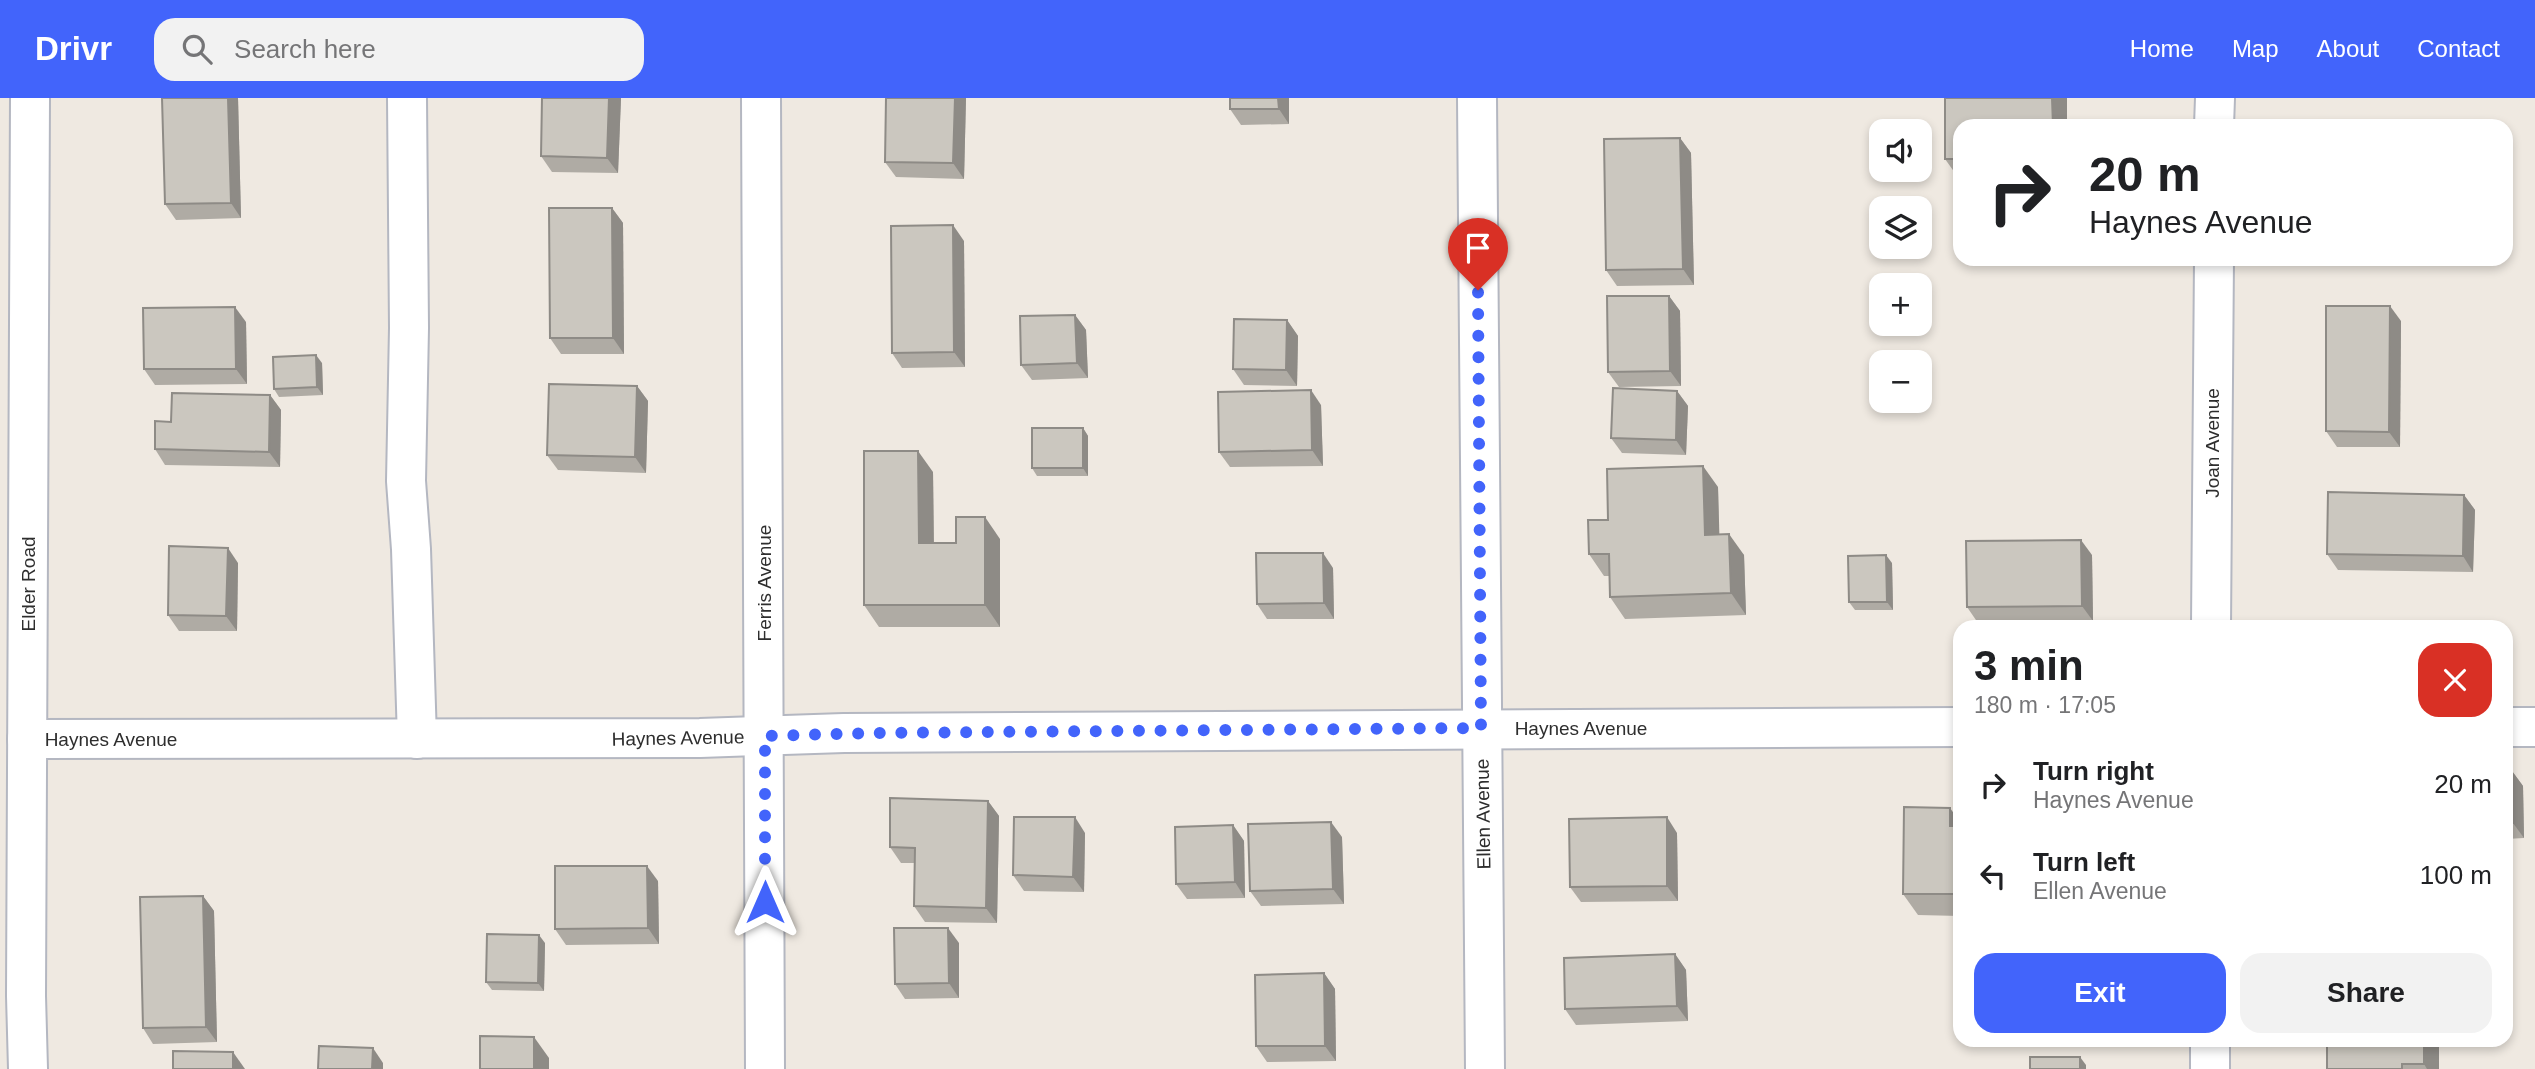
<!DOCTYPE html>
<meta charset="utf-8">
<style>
:root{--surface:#fff;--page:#f2f2f2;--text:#202124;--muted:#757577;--accent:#4264fb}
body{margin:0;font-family:Helvetica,sans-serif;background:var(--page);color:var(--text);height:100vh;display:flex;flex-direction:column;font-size:26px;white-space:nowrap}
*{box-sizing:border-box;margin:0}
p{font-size:23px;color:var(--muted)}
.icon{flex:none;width:38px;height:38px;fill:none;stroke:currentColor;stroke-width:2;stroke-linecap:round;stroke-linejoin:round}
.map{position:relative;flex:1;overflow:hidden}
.panel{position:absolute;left:1953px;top:522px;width:560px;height:427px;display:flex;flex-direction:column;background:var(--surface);border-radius:21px;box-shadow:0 4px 10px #0003}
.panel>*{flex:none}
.hud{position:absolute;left:1953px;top:21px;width:560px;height:147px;border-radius:21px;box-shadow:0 4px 10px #0003;background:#fff;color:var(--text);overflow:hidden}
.controls{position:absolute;left:1869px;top:21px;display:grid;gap:14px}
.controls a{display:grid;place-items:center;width:63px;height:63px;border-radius:14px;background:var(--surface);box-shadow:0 4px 10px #0003;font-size:35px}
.pin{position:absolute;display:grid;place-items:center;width:60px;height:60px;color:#fff;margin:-72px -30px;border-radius:50% 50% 50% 0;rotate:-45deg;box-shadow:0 0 7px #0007}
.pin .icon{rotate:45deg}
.me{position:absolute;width:77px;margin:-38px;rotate:0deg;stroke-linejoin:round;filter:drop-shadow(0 0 5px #0008)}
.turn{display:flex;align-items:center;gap:24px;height:147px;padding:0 21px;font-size:32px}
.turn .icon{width:91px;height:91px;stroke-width:2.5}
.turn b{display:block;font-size:49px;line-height:60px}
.round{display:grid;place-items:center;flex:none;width:74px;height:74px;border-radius:21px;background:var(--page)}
.head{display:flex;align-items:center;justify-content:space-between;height:119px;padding:0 21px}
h1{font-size:42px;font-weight:700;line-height:52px}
.primary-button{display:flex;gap:14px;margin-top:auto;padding:14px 21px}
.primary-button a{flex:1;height:80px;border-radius:21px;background:var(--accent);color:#fff;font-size:28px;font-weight:700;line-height:80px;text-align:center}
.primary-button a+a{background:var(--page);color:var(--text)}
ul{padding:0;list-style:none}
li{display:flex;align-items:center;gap:21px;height:91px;padding:0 21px}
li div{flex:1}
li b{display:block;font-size:26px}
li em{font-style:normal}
header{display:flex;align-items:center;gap:42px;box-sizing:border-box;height:98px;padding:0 35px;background:var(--accent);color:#fff}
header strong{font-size:33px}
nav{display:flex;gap:38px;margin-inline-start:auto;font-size:24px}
.search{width:490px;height:63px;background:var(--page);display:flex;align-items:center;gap:18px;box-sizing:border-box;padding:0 24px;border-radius:21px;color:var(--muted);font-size:26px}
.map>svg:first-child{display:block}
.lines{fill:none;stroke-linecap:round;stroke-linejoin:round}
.minor-casing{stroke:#b4b7c1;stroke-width:42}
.minor{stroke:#fff;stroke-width:38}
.wall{fill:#afaba4}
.shaded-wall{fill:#8e8b86}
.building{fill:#cbc7bf;stroke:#8e8b86;stroke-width:2}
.route{stroke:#4264fb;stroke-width:12;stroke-dasharray:0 21.6}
.labels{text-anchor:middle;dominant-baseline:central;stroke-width:5;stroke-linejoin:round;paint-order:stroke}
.street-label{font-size:19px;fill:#2e2e2e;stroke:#fff}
</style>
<header>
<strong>Drivr</strong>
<div class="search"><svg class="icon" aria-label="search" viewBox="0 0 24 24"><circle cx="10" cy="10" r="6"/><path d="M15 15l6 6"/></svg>Search here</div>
<nav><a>Home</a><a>Map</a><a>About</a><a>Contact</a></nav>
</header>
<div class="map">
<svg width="2535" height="971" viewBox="0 0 2535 971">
<rect width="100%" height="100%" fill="#efe9e1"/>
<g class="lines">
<defs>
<g id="minor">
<polyline points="407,0 409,230 406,383 411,451 417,641"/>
<polyline points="761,0 765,971"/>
<polyline points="1477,0 1485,971"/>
<polyline points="2214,28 2215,0"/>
<polyline points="2211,528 2214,161"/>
<polyline points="2506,629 2535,629"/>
<polyline points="27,641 700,640 844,635 1960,629"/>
<polyline points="2210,942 2210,971"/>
<polyline points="28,971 26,898 30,0"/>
</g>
</defs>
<use href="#minor" class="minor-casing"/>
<use href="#minor" class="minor"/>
</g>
<g class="wall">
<polygon points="162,0 238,0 241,120 176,122 165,106"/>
<polygon points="542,0 621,0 618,75 552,74 541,58"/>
<polygon points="886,0 966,0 964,81 896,79 885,64"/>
<polygon points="1289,0 1289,26 1241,27 1230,11"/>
<polygon points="1945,0 2067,0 2067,28 1960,28 1960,82 1945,61"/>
<polygon points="1680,40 1691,55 1694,187 1617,188 1606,172"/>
<polygon points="612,110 623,125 624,256 561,256 550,240"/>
<polygon points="964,143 965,269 902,270 892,255"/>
<polygon points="1669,198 1680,213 1681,288 1619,289 1608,274"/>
<polygon points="1075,217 1086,232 1088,280 1032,282 1021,267"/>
<polygon points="1287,222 1298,238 1297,288 1244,287 1233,271"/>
<polygon points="2401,223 2400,349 2337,349 2326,333"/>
<polygon points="246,224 247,286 155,287 144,271"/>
<polygon points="322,265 323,297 279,299 274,291"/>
<polygon points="637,288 648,303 646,375 558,372 547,357"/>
<polygon points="1677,293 1688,308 1686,357 1622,355 1611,340"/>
<polygon points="270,297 281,312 280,369 165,367 155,351 171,324"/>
<polygon points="1321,307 1323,368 1230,369 1219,354"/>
<polygon points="1083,330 1088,338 1088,378 1037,378 1032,370"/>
<polygon points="933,374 934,445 956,445 1000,441 1000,529 879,529 864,507"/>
<polygon points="1718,389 1719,436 1744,457 1746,517 1625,521 1610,499 1610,478 1604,478 1589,456 1608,422"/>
<polygon points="2464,397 2475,412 2473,474 2338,472 2327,456"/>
<polygon points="2092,457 2093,523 1978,525 1967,509"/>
<polygon points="238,465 237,533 179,533 168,517"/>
<polygon points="1892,465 1893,512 1855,512 1849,504"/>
<polygon points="1333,470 1334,521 1267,521 1257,506"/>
<polygon points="2506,673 2512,673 2523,688 2524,740 2506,741"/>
<polygon points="988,703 999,718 997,825 925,824 914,808 915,765 901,765 890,749"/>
<polygon points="1960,724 1960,818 1918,817 1903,796"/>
<polygon points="1233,727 1244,743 1245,800 1187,801 1176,786"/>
<polygon points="1085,735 1084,794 1024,793 1013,777"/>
<polygon points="1677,735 1678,803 1581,804 1570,789"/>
<polygon points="1342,739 1344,806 1261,808 1250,793"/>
<polygon points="658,783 659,846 566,847 555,831"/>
<polygon points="203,798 214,813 217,944 153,946 143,930"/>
<polygon points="545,845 544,893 492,892 486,884"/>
<polygon points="959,845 959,900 905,901 895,886"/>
<polygon points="1675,856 1686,872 1688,923 1576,927 1565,911"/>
<polygon points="1324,875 1335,891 1336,963 1267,964 1256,948"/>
<polygon points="2036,942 2097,942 2097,949 2040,947"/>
<rect x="2327" y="942" width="112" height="29"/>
</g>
<g class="shaded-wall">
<polygon points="228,0 238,0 241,120 231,105"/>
<polygon points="609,0 621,0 618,75 607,60"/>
<polygon points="955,0 966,0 964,81 953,65"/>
<polygon points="1278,0 1289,0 1289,26 1279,11"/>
<polygon points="2052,0 2067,0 2067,28 2053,28"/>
<polygon points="1680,40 1691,55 1694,187 1683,171"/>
<polygon points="612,110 623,125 624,256 613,240"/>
<polygon points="953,127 964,143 965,269 954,254"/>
<polygon points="1669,198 1680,213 1681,288 1670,273"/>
<polygon points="2390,208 2401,223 2400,349 2389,334"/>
<polygon points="235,209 246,224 247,286 236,271"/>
<polygon points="1075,217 1086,232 1088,280 1077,265"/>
<polygon points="1287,222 1298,238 1297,288 1286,272"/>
<polygon points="316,257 322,265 323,297 317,289"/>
<polygon points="637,288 648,303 646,375 635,359"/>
<polygon points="1311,292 1321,307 1323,368 1312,352"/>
<polygon points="1677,293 1688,308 1686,357 1676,342"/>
<polygon points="270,297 281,312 280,369 269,354"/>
<polygon points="1083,330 1088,338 1088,378 1083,370"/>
<polygon points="918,353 933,374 934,466 919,445"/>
<polygon points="1703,368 1718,389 1720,458 1705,437"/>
<polygon points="2464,397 2475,412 2473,474 2463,458"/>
<polygon points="985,419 1000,441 1000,529 985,507"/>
<polygon points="1729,436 1744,457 1746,517 1731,495"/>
<polygon points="2081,442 2092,457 2093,523 2082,508"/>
<polygon points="228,450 238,465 237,533 226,518"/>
<polygon points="1323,455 1333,470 1334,521 1324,505"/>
<polygon points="1886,457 1892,465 1893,512 1887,504"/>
<polygon points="2512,673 2523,688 2524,740 2513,725"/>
<polygon points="988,703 999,718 997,825 986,810"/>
<polygon points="1950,710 1960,724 1960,743 1950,728"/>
<polygon points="1075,719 1085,735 1084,794 1073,779"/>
<polygon points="1667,719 1677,735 1678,803 1667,788"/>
<polygon points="1331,724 1342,739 1344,806 1333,791"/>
<polygon points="1233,727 1244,743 1245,800 1235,784"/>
<polygon points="647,768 658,783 659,846 648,830"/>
<polygon points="203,798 214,813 217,944 206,929"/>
<polygon points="948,830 959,845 959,900 949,885"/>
<polygon points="539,837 545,845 544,893 538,885"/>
<polygon points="1675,856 1686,872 1688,923 1677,908"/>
<polygon points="1324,875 1335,891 1336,963 1325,948"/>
<polygon points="534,939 549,960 549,971 534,971"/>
<polygon points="2092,942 2097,942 2097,949"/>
<polygon points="2424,942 2439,942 2439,971 2427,971 2424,966"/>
<polygon points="373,950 383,965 383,971 372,971"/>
<polygon points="233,954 245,971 233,971"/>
<polygon points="2080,959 2086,967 2086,971 2080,971"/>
</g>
<g class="building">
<polygon points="162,0 228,0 231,105 165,106"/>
<polygon points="542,0 609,0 607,60 541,58"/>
<polygon points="886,0 955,0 953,65 885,64"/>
<polygon points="1230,0 1278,0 1279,11 1230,11"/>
<polygon points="1945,0 2052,0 2053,28 1960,28 1960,61 1945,61"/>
<polygon points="1680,40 1683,171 1606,172 1604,41"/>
<polygon points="549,110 612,110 613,240 550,240"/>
<polygon points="953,127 954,254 892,255 891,128"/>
<polygon points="1607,198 1669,198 1670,273 1608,274"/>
<polygon points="2326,208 2390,208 2389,334 2326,333"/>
<polygon points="235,209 236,271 144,271 143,210"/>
<polygon points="1075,217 1077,265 1021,267 1020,218"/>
<polygon points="1234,221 1287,222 1286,272 1233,271"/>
<polygon points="316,257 317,289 274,291 273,259"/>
<polygon points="549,286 637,288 635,359 547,357"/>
<polygon points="1613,290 1677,293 1676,342 1611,340"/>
<polygon points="1311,292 1312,352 1219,354 1218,294"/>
<polygon points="172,295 270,297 269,354 155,351 155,323 171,324"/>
<rect x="1032" y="330" width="51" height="40"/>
<polygon points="864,353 918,353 919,445 956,445 956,419 985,419 985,507 864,507"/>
<polygon points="1703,368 1705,437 1729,436 1731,495 1610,499 1609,456 1589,456 1588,422 1608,422 1607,371"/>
<polygon points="2328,394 2464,397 2463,458 2327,456"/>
<polygon points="2081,442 2082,508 1967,509 1966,443"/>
<polygon points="169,448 228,450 226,518 168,517"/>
<polygon points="1256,455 1323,455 1324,505 1257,506"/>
<polygon points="1886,457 1887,504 1849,504 1848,458"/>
<polygon points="2506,673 2512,673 2513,725 2506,725"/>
<polygon points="890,700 988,703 986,810 914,808 915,750 890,749"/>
<polygon points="1904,709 1950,710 1950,728 1960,728 1960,796 1903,796"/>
<polygon points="1014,719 1075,719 1073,779 1013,777"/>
<polygon points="1667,719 1667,788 1570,789 1569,721"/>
<polygon points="1331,724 1333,791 1250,793 1248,726"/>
<polygon points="1233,727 1235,784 1176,786 1175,729"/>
<polygon points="555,768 647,768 648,830 555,831"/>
<polygon points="203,798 206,929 143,930 140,799"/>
<polygon points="894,830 948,830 949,885 895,886"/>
<polygon points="487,836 539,837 538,885 486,884"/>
<polygon points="1675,856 1677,908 1565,911 1564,860"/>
<polygon points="1324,875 1325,948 1256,948 1255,877"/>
<polygon points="480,938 534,939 534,971 480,971"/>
<polygon points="2327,942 2424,942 2424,966 2402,966 2402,971 2327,971"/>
<polygon points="319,948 373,950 372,971 318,971"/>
<polygon points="173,953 233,954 233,971 173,971"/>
<rect x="2030" y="959" width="50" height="12"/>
</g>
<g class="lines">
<polyline class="route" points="765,804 765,638 872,635 1481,630 1478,192"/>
</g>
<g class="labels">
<g class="street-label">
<text transform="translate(2212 345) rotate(-90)">Joan Avenue</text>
<text transform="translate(764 485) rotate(-90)">Ferris Avenue</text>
<text transform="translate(28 486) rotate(-90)">Elder Road</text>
<text x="1581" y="630">Haynes Avenue</text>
<text transform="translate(678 640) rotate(-1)">Haynes Avenue</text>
<text x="111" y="641">Haynes Avenue</text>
<text transform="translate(1483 716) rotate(-91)">Ellen Avenue</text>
</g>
</g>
</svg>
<div class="controls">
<a><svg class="icon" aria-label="sound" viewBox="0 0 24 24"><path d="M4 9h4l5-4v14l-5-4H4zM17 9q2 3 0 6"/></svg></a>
<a><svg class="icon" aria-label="layers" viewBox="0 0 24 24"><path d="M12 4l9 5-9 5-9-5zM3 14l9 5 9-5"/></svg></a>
<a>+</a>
<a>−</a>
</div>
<div class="pin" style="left:1478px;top:192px;background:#d93025"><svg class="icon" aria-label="arrive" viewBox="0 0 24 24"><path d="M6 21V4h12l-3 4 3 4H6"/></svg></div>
<svg class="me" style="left:765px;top:804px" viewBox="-20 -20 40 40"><path d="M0-17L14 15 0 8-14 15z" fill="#4264fb" stroke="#fff" stroke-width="4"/></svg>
<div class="hud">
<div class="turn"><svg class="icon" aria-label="right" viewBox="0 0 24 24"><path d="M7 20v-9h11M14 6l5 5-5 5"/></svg><div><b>20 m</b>Haynes Avenue</div></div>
</div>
<section class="panel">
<div class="head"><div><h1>3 min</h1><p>180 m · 17:05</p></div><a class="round" style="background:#d93025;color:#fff"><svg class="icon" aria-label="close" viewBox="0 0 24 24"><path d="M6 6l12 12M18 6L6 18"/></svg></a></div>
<ul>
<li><svg class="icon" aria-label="right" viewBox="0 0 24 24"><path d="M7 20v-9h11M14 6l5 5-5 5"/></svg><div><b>Turn right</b><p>Haynes Avenue</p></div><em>20 m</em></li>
<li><svg class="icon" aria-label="left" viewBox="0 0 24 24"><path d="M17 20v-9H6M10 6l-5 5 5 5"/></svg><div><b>Turn left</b><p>Ellen Avenue</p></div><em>100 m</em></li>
</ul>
<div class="primary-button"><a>Exit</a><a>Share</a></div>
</section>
</div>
